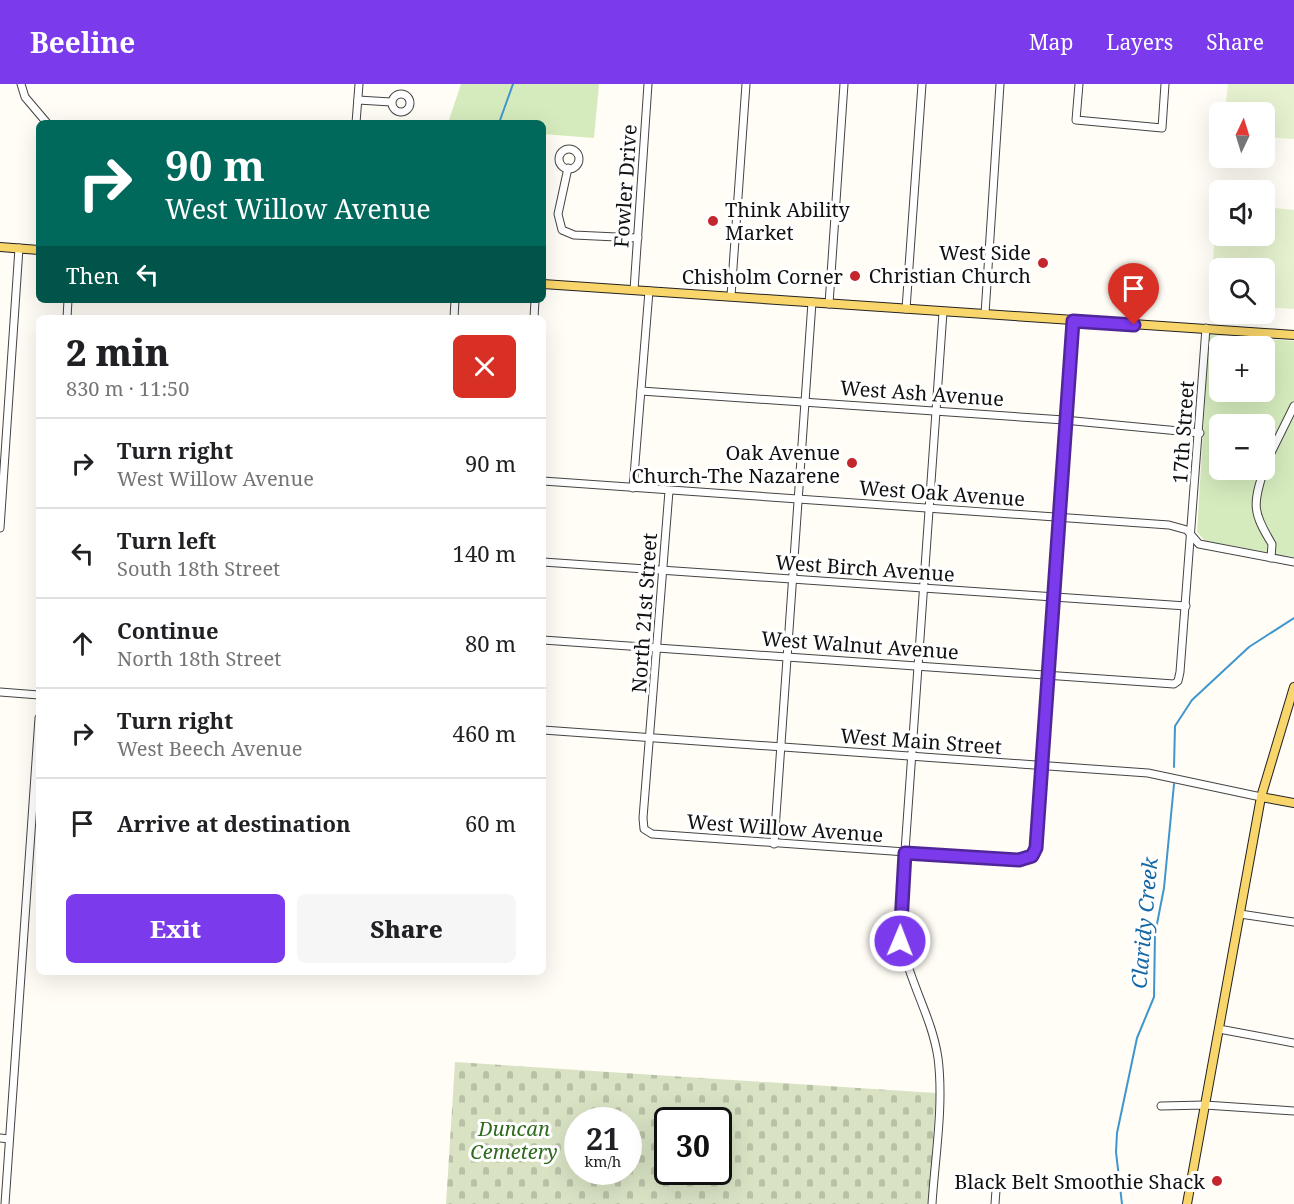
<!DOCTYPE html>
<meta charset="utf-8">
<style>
:root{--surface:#fff;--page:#f6f6f6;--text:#202124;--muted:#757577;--line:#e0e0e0;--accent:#7c3aed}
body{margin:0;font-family:"Noto Serif",serif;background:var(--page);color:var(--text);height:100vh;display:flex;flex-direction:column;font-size:22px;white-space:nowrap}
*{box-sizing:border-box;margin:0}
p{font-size:20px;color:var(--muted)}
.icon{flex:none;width:33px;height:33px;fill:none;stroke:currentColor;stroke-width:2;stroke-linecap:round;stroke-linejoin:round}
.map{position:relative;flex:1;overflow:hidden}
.sheet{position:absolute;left:36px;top:231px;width:510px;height:660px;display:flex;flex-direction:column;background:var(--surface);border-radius:9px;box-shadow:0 6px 24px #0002}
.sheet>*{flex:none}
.hud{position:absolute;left:36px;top:36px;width:510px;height:183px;border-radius:9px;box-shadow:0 6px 24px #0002;background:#00695c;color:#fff;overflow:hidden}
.needle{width:39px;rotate:4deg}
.buttons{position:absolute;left:1209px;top:18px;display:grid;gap:12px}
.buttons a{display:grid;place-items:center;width:66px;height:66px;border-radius:9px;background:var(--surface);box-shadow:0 6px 24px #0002;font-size:30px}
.speed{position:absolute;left:564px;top:1023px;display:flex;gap:12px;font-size:30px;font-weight:700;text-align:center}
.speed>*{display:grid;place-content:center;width:78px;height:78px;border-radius:50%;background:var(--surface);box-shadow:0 6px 24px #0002;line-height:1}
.speed small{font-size:15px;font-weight:400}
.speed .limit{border:3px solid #111;border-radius:9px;background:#fff;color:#111}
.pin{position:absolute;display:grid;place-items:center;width:51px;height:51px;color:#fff;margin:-62px -26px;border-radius:50% 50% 50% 0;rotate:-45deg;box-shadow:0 0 6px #0007}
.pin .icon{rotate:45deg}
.me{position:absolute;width:66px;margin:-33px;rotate:1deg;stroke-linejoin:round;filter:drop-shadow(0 0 4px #0008)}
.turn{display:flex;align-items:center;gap:21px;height:126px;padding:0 30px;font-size:27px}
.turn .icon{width:78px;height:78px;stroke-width:2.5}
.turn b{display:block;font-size:42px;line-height:51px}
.then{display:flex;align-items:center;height:57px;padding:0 30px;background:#0003;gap:12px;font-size:22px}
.round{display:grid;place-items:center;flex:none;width:63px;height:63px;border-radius:9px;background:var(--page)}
.summary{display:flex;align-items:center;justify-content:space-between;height:102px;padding:0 30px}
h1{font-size:36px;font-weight:800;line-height:45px}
.cta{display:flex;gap:12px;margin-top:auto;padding:12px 30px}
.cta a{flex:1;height:69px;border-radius:9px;background:var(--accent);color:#fff;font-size:24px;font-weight:800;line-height:69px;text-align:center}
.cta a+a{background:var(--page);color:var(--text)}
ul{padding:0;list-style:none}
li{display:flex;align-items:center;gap:18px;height:90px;padding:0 30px;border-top:2px solid var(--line)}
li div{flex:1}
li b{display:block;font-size:22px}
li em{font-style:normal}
header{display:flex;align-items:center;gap:36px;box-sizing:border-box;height:84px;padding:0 30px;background:var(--accent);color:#fff}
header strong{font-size:28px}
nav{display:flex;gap:33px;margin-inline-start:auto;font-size:21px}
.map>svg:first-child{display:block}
.cemetery{fill:url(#cemetery-stones);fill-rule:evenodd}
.park{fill:#d5ebbd;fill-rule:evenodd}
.pitch{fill:#e6f2cf}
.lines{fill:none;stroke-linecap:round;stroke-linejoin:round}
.stream{stroke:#3f96cf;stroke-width:2}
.minor-casing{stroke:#444;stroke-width:9}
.major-casing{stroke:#222;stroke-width:10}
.minor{stroke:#fff;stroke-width:7}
.major{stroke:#f9d66b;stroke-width:8}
.route-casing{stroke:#51269a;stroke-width:15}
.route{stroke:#7c3aed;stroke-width:10}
.poi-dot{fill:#c4262e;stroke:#fff;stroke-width:2}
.labels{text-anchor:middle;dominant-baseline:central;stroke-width:6;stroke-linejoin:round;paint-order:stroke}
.street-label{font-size:20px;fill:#111;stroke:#fff}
.poi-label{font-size:20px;fill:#111;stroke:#fff;text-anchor:end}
.park-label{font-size:20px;font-style:italic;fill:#2f6b1f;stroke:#fff}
.water-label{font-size:21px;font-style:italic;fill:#1768a6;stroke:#fff}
</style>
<header>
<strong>Beeline</strong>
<nav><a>Map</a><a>Layers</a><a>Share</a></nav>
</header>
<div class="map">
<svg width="1294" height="1120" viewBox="0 0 1294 1120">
<defs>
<pattern id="cemetery-stones" width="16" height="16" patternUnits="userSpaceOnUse" patternTransform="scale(1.5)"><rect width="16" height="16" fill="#d9e3c4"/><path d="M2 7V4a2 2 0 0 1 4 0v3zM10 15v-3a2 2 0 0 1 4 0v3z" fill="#b9c2a7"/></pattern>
</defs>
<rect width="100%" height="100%" fill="#fffdf5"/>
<path class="cemetery" d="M455 978 936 1009 929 1120H446ZM578 1036H628V1088H578ZM668 1036H718V1088H668Z"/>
<g class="park">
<polygon points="461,0 599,0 594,54 543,50 543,39 448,39"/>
<path d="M1209 251 1294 257V473L1205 457 1197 448ZM1220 262H1264V308H1220ZM1220 340H1264V386H1220Z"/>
</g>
<g class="pitch">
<polygon points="1228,0 1294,0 1294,55 1265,53 1264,28 1225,28"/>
<polygon points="1217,120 1219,120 1220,152 1264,152 1265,123 1294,126 1294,225 1265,223 1264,184 1220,184 1219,219 1210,219"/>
</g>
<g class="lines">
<g class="stream">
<polyline points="499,39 513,0"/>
<polyline points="1174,683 1175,642 1192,616 1249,563 1294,534"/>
<polyline points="1122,1120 1116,1068 1117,1049 1137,954 1154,913 1155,850 1164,804 1174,700"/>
</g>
<defs>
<g id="minor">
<polyline points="21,0 25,13 47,39"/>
<polyline points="1079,0 1076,36 1162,44 1165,0"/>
<circle cx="401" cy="19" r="9"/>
<polyline points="358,16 391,18"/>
<polyline points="356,39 359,0"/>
<circle cx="569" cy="75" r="10"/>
<polyline points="568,84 558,130 562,146 574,151 638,154"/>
<polyline points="634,206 648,0"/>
<polyline points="731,212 746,0"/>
<polyline points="829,220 844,0"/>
<polyline points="906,225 922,0"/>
<polyline points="985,230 1000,0"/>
<polyline points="67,234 68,216"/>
<polyline points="454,234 455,216"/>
<polyline points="534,234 535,216"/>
<polyline points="641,307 1064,336 1200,349"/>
<polyline points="1264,383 1294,322"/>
<path d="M1264 386C1252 421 1253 429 1272 460L1271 474"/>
<polyline points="543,397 1169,441 1187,446 1199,460 1294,478"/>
<polyline points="633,404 649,207"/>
<polyline points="669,407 643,734 644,745 652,750 1019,776 1031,773 1036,764 1073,237"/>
<polyline points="0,444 19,164"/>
<polyline points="543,478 1186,522"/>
<polyline points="543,556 1174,600 1178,597 1180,588 1206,244"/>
<polyline points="0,608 39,611"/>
<polyline points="543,646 1148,689 1261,713"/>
<polyline points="774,760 812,218"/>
<polyline points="1240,830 1294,838"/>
<polyline points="1219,945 1294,959"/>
<polyline points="1161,1022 1205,1021 1294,1027"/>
<polyline points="0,1054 9,1055"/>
<polyline points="5,1120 39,634"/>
<path d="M932 1120C935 1073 944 1021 938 974 931 926 901 887 900 838L943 228"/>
<polyline points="995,1120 996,1106"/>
</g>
<g id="major">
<polyline points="0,163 39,166"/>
<polyline points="543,200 1294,251"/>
<polyline points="1261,713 1294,719"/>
<polyline points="1187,1120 1261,713 1294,603"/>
</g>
</defs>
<use href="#minor" class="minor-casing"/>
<use href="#major" class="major-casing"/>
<use href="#minor" class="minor"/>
<use href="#major" class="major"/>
</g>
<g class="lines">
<defs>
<polyline id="route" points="900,857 905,769 1019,776 1032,772 1036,764 1073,237 1134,241"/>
</defs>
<use href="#route" class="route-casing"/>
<use href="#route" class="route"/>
</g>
<g class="poi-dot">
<circle cx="713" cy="137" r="6"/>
<circle cx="1043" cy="179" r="6"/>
<circle cx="855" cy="192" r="6"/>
<circle cx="852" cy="379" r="6"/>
<circle cx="1217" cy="1097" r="6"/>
</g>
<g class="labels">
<g class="street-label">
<text transform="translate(625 102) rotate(-86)">Fowler Drive</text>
<text transform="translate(922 309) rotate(4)">West Ash Avenue</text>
<text transform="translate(1183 348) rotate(-86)">17th Street</text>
<text transform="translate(942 409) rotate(4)">West Oak Avenue</text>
<text transform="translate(865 484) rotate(4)">West Birch Avenue</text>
<text transform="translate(644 529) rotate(-86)">North 21st Street</text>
<text transform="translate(860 561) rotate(4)">West Walnut Avenue</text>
<text transform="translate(921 657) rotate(4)">West Main Street</text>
<text transform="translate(785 744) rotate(4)">West Willow Avenue</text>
</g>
<g class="poi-label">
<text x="725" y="125" text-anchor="start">Think Ability<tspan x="725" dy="23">Market</tspan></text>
<text x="1031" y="168">West Side<tspan x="1031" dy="23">Christian Church</tspan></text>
<text x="843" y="192">Chisholm Corner</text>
<text x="840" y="368">Oak Avenue<tspan x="840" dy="23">Church-The Nazarene</tspan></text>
<text x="1205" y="1097">Black Belt Smoothie Shack</text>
</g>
<g class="park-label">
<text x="514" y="1044">Duncan<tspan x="514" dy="23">Cemetery</tspan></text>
</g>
<g class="water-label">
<text transform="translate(1144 839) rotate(-85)">Claridy Creek</text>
</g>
</g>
</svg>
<div class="buttons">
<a><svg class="needle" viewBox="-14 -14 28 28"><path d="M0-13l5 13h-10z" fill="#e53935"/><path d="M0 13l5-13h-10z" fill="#757577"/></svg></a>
<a><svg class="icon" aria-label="sound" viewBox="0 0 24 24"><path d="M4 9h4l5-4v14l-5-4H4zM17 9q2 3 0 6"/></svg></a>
<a><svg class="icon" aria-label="search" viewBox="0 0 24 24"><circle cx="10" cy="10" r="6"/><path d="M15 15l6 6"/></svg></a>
<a>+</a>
<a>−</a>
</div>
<div class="speed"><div>21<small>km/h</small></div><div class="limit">30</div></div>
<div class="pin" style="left:1134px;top:241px;background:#d93025"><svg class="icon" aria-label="arrive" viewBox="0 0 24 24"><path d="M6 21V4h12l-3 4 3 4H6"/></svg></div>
<svg class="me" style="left:900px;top:857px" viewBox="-20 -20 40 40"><circle r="17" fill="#7c3aed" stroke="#fff" stroke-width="3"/><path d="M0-11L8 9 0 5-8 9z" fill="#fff"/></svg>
<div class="hud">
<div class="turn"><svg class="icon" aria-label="right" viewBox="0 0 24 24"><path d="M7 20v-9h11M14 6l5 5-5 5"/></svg><div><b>90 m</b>West Willow Avenue</div></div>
<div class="then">Then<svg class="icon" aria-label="left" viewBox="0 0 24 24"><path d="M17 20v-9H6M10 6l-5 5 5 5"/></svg></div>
</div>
<section class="sheet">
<div class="summary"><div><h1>2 min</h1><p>830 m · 11:50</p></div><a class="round" style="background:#d93025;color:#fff"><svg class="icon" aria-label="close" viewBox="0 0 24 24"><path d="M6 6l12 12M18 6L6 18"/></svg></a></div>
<ul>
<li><svg class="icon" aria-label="right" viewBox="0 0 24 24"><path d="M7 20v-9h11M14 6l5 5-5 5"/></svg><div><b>Turn right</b><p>West Willow Avenue</p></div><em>90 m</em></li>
<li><svg class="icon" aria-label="left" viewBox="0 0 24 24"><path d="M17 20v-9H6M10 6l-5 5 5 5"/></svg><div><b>Turn left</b><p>South 18th Street</p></div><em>140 m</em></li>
<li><svg class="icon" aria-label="ahead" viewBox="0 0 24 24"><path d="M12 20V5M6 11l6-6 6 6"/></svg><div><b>Continue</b><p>North 18th Street</p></div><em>80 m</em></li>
<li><svg class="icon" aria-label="right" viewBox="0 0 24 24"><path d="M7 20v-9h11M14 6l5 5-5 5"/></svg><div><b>Turn right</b><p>West Beech Avenue</p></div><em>460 m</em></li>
<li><svg class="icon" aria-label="arrive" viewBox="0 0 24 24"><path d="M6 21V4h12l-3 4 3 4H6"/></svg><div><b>Arrive at destination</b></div><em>60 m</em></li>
</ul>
<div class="cta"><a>Exit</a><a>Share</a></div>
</section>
</div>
